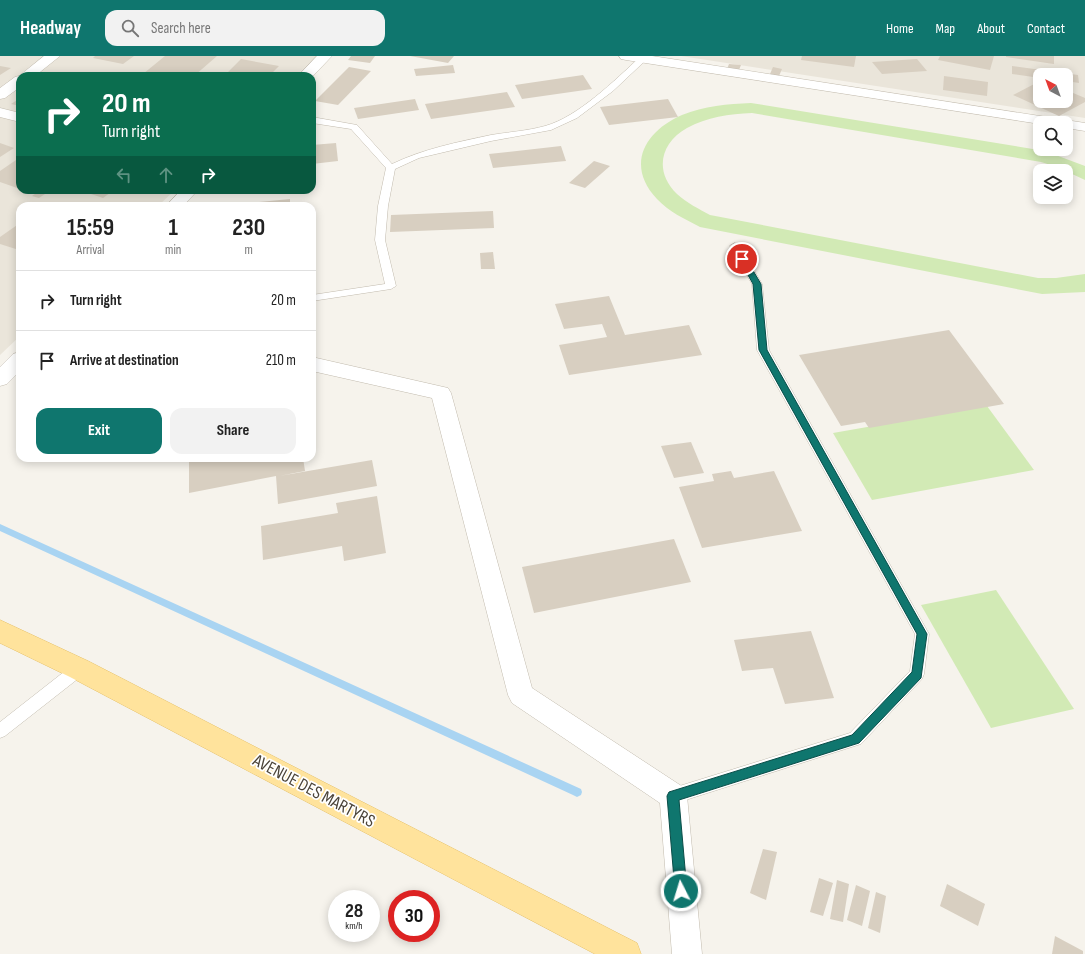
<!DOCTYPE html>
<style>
:root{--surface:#fff;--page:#f2f2f2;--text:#222;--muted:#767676;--line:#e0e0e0;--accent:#0f766e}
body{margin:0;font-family:"Sofia Sans Condensed",sans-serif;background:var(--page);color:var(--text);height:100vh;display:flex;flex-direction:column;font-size:15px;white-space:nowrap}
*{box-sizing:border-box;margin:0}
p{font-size:13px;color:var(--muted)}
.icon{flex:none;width:22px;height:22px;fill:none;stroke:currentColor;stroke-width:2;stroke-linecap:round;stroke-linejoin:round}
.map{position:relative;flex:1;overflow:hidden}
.panel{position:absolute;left:16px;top:146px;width:300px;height:260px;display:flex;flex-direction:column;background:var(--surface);border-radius:12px;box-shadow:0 2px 10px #0003}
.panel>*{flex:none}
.top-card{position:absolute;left:16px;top:16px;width:300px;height:122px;border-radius:12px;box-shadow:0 2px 10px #0003;background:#0b6e4f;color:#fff;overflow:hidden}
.needle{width:26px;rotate:319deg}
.buttons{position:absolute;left:1033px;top:12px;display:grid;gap:8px}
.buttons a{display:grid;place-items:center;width:40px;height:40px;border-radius:8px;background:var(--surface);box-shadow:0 2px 10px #0003;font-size:20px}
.speed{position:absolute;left:328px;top:834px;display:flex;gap:8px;font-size:20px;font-weight:700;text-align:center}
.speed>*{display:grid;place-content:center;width:52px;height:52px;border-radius:50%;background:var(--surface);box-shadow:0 2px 10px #0003;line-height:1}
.speed small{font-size:10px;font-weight:400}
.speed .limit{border:6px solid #d22;background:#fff;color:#111}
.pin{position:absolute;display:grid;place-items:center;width:34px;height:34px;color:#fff;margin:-17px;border:2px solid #fff;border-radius:50%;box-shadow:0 1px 4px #0007}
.me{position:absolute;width:44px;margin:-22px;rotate:355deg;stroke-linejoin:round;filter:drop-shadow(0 0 3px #0008)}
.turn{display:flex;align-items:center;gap:14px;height:84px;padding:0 20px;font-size:18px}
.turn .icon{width:52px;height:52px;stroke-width:2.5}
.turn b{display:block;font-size:28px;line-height:34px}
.lanes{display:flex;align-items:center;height:38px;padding:0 20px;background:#0003;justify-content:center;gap:20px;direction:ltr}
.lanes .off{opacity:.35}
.eta{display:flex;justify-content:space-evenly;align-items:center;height:68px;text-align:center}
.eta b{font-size:24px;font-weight:700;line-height:28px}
.cta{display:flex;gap:8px;margin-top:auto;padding:8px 20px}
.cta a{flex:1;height:46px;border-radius:12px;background:var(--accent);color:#fff;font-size:16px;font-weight:700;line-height:46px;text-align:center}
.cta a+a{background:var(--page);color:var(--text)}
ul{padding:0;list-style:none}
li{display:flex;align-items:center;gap:12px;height:60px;padding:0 20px;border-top:1px solid var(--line)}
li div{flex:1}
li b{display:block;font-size:15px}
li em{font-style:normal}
header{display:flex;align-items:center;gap:24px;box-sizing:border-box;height:56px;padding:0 20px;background:var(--accent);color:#fff}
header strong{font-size:19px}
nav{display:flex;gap:22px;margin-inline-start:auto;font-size:14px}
.search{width:280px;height:36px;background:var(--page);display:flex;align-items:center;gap:10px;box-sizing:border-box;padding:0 14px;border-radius:12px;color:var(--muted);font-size:15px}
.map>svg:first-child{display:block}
.residential{fill:#eae5da;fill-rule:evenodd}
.green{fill:#d2eab5}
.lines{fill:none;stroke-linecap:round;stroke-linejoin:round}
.stream{fill:#a9d4f2;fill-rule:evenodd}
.building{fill:#d8cfc1}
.service-casing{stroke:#c2bbae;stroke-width:1}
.minor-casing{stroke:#c2bbae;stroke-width:1}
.primary-casing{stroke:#e6c16a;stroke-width:1}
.service{fill:#fff;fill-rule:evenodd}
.minor{fill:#fff;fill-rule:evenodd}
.primary{fill:#ffe39c;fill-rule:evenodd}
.route{fill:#0f766e;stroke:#0a4d48}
.labels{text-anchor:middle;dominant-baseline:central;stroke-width:3.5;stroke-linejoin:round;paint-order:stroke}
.near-street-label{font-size:18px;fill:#4b4439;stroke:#fff}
</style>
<header>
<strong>Headway</strong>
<div class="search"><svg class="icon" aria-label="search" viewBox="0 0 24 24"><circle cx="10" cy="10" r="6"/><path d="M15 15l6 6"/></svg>Search here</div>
<nav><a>Home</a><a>Map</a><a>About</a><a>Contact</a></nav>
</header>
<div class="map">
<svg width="1085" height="898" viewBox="0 0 1085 898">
<rect width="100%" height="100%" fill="#f6f3ec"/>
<g class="residential">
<polygon points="0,0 317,0 296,20 20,20 20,134 175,134 158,150 20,150 20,280 0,299"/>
<path d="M681 0H1085V62ZM1040 19H1066V45H1040Z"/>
</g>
<g class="green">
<path d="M751 47 1045 95 1085 110V124L1057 111 1041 106 752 57C729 58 707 61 687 72 660 87 654 116 677 138 687 147 699 153 710 159L1038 222H1056L1085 218V236L1042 238 700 171C685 163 669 156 657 143 625 109 645 75 682 59 704 50 728 48 751 47Z"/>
<polygon points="987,350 1034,414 872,444 833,377"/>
<polygon points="996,534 1074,653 991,672 921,549"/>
</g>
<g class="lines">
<polygon class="stream" points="0,468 581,733 582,736 581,739 577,741 573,739 0,475"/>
</g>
<g class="building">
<polygon points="95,0 134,0 123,8 93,2"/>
<polygon points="165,0 217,0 194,20 153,20 143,18"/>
<polygon points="351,0 375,0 370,7 348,4"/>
<polygon points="410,0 454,0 448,7"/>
<polygon points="802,0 856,0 854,11 801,4"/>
<polygon points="940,0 994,0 990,14 938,4"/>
<polygon points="1006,0 1054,0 1054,8 1006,1"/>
<polygon points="241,3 279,10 269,20 232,20 234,19 227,17"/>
<polygon points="917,3 927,15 882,18 872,6"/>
<polygon points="729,8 741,9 739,14 727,13"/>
<polygon points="453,9 455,17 416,20 414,13"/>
<polygon points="0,10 11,12 0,19"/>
<polygon points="1012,10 1078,19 1079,27 1066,25 1066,19 1040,19 1040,22 1012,18"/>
<polygon points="349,11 371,15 338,49 315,45"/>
<polygon points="773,11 782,13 779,20 770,18"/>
<polygon points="583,19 592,33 522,43 515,29"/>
<polygon points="944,20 988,26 987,40 943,34"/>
<polygon points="1040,25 1040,45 1066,45 1066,34 1085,42 1085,46 1059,60 1013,39"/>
<polygon points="507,36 515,51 431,63 425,48"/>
<polygon points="20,42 20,50 11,48"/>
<polygon points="415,43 419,54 358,63 354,52"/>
<polygon points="668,43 678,61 609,69 600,51"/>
<polygon points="0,87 14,92 0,101"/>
<polygon points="336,87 338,105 312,108 312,89"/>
<polygon points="561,90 566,105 493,112 489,98"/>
<polygon points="16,104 20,105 20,133 0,126 0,115"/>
<polygon points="594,105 610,110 585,132 569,127"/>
<polygon points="40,134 51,134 39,142 32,140"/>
<polygon points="79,134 114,134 103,142"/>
<polygon points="290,143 290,150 238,150 238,148"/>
<polygon points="493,155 494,172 390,176 391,159"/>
<polygon points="20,167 20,193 19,194 0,188 0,181"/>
<polygon points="493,196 495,213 481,213 480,197"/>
<polygon points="609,240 625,279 689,269 702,299 569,319 559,289 607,281 602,268 564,273 555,248"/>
<polygon points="949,274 1004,348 869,372 865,366 841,370 799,299"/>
<polygon points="691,386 704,417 674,422 661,390"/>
<polygon points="202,402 303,402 305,415 279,420 372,404 377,430 278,448 276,420 189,437 189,404"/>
<polygon points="731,415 734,422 774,415 802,475 702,492 679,431 714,425 712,418"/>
<polygon points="377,440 386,497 344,505 342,490 263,504 261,470 338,457 336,447"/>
<polygon points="674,483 691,526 534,557 522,511"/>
<polygon points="811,575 834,642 785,648 773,612 742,615 734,584"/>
<polygon points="763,793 777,796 766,844 750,837"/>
<polygon points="819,822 833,827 823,860 810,856"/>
<polygon points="837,824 849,828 843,866 830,863"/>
<polygon points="947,828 985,848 978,870 940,850"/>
<polygon points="856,829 870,835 862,870 847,864"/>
<polygon points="876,836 886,840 880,877 868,872"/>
<polygon points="1055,880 1083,895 1083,898 1052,898"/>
</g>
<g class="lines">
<defs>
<g id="service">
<path d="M640 1H643L647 3 613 35 577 62 551 74 491 85 419 102 395 113 388 150 385 184 396 230 391 233 312 245V239L385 228 375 184 378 150 386 112 351 73 312 67V61L357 69 392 108C423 93 458 86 491 79 509 76 527 75 545 70 578 61 615 24 640 1Z"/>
<polygon points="735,187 740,190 762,228 769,294 929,578 924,618 922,623 861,688 673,748 667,746 665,740 667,734 673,732 850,677 910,615 915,578 757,294 752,228 730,190"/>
<polygon points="79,606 84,608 86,613 84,618 5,680 0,682 0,666 74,608"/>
</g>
<g id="minor">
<polygon points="44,0 60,0 35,20 20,20 20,31 5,42 0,43 0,32 15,21 19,20"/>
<polygon points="317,0 332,0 312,21 298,20"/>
<polygon points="619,0 652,0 1085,67 1085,75 1066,72 1066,67 1040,67 1040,68 626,4 621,3"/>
<polygon points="0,52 20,57 20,66 0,61"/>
<polygon points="181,134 198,134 183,150 166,150"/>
<polygon points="20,296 20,315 7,328 0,330 0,311 13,298"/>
<polygon points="312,301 448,332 451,337 532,632 683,731 687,740 702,898 672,898 660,747 512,647 508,639 432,342 312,315"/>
</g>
<polygon id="primary" points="0,564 88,605 637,887 641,898 595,898 70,621 0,587"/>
</defs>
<use href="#service" class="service-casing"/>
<use href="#minor" class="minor-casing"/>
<use href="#primary" class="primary-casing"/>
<use href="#service" class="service"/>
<use href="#minor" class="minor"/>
<use href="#primary" class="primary"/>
</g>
<polygon class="route" points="740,201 745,201 761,228 767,294 927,578 921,622 859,687 679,744 687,835 686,839 681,841 677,839 675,835 667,740 669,736 852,679 912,616 917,578 759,294 753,228 739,203"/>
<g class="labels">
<g class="near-street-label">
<text transform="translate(314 735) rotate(28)">AVENUE DES MARTYRS</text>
</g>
</g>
</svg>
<div class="buttons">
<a><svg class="needle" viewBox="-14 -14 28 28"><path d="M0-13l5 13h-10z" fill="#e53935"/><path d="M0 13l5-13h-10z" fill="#767676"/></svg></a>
<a><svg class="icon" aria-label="search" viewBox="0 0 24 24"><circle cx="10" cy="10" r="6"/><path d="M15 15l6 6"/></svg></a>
<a><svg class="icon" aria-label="layers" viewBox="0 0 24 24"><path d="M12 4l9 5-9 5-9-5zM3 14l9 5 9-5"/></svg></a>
</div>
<div class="speed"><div>28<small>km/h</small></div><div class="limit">30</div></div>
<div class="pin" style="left:742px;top:203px;background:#d93025"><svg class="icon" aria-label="arrive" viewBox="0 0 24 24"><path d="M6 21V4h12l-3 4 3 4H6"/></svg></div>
<svg class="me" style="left:681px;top:835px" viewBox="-20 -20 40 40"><circle r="17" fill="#0f766e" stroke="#fff" stroke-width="3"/><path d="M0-11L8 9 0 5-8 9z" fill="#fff"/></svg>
<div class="top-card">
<div class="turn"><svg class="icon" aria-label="right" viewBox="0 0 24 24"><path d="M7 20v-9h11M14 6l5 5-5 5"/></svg><div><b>20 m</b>Turn right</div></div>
<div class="lanes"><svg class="icon off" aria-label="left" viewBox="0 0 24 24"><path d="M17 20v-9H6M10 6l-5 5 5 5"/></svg><svg class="icon off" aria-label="ahead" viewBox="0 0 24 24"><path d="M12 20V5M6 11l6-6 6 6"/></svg><svg class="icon" aria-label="right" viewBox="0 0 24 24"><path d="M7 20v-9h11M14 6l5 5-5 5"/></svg></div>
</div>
<section class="panel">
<div class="eta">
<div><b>15:59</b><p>Arrival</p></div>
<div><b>1</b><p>min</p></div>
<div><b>230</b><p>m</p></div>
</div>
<ul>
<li><svg class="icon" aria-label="right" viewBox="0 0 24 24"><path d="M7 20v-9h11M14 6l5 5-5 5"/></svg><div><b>Turn right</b></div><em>20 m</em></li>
<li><svg class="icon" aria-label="arrive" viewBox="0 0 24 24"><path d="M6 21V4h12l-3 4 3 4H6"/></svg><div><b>Arrive at destination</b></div><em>210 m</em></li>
</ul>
<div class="cta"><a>Exit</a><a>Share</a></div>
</section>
</div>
